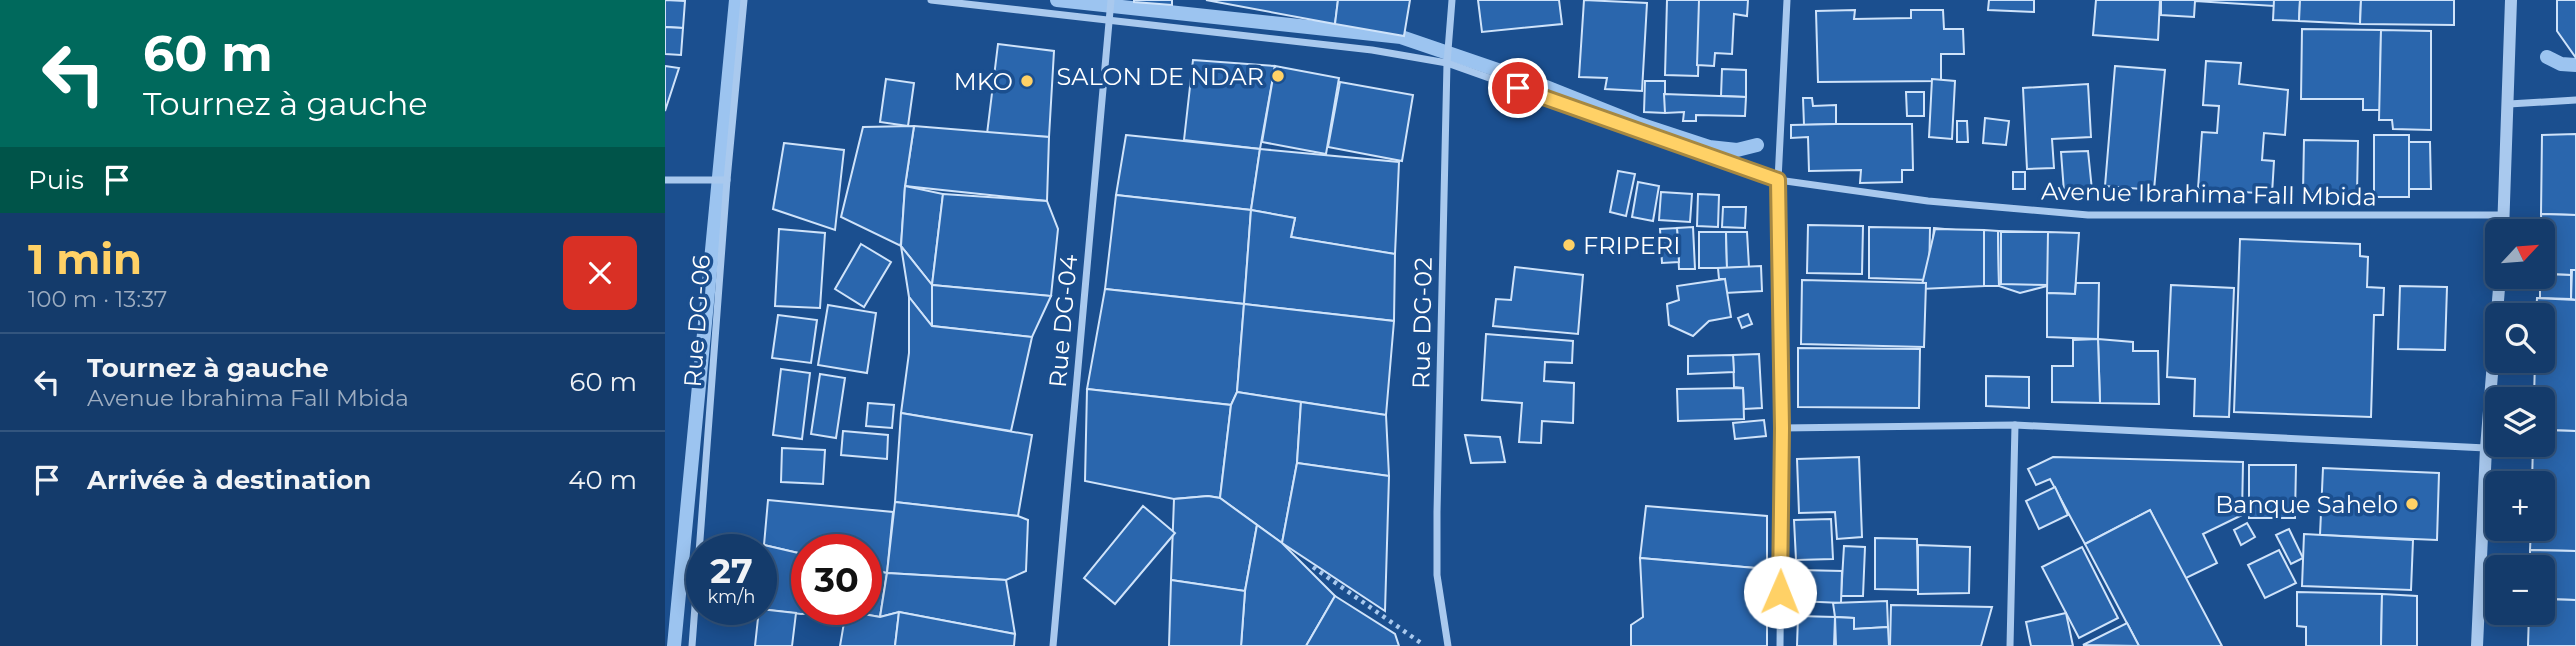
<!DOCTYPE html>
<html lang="fr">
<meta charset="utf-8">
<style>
:root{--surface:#143b6b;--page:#1d4271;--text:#f1f3f6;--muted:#9dadc1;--line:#33557e;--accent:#ffd166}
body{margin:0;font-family:Montserrat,sans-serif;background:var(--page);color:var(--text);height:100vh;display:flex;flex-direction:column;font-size:26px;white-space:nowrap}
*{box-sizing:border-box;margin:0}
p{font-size:23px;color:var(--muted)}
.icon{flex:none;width:38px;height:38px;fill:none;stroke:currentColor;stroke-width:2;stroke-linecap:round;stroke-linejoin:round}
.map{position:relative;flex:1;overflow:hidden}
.sheet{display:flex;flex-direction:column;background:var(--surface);width:665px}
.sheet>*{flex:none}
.banner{background:#00695c;color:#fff;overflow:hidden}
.needle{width:46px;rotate:64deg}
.buttons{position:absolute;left:1820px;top:219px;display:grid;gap:14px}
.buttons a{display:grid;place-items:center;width:70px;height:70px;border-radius:10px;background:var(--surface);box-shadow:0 4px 18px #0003,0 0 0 2px var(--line);font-size:35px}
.speed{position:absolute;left:21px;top:534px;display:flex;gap:14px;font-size:35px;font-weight:700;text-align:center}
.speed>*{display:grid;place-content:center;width:91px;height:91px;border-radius:50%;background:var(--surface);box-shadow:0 4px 18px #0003,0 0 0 2px var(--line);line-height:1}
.speed small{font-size:18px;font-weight:400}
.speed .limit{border:10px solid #d22;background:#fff;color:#111}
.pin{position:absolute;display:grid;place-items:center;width:60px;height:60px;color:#fff;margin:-30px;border:4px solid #fff;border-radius:50%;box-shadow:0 2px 7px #0007}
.me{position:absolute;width:77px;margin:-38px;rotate:1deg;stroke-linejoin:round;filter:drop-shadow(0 0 5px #0008)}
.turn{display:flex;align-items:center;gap:24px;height:147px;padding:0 28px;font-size:32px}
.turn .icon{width:91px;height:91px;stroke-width:2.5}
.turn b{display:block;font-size:49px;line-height:60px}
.then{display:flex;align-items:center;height:66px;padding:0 28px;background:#0003;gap:14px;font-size:26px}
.round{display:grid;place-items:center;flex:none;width:74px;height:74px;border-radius:10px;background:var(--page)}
.summary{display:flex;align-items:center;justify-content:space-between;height:119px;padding:0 28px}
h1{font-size:42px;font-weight:700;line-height:52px;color:var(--accent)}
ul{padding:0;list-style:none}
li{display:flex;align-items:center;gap:21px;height:98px;padding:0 28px;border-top:2px solid var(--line)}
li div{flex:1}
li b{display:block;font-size:26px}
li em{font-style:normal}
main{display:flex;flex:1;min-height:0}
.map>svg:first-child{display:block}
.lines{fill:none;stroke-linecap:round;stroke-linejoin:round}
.stream{stroke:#9cc4f0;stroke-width:14}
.building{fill:#2a66ad;stroke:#cfe3fa;stroke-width:2}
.path{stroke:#a9c9ee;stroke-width:4.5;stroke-dasharray:3.5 5;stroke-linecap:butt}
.minor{stroke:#a9c9ee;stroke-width:7}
.tertiary{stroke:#a9c9ee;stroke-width:12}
.route-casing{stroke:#a68842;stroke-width:18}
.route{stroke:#ffd166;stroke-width:12}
.poi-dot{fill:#ffd166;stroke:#1b4f8f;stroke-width:2.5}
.labels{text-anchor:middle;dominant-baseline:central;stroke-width:7;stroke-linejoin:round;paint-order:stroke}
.poi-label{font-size:24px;fill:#fff;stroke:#1b4f8f;text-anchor:end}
.street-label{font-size:24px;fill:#fff;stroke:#1b4f8f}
</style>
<main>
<section class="sheet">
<div class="banner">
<div class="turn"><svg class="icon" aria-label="left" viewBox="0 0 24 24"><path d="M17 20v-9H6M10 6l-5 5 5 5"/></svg><div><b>60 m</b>Tournez à gauche</div></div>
<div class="then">Puis<svg class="icon" aria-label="arrive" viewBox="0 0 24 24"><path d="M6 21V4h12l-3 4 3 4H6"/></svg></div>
</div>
<div class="summary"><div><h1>1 min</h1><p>100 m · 13:37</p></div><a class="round" style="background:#d93025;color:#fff"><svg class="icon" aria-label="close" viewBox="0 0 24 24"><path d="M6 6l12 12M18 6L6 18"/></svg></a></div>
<ul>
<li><svg class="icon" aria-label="left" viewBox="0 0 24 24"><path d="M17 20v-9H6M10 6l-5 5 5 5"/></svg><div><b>Tournez à gauche</b><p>Avenue Ibrahima Fall Mbida</p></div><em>60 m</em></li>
<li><svg class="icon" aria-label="arrive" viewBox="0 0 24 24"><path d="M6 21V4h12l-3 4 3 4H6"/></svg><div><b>Arrivée à destination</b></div><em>40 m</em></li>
</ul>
</section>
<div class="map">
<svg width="1911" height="646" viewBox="0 0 1911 646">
<rect width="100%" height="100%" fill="#1b4f8f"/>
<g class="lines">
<g class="stream">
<polyline points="392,0 736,37 871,83 974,124 1044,147 1072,150 1092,145"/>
<polyline points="1882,57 1896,64 1911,65"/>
<polyline points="9,646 71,0"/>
</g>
</g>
<g class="building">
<polygon points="0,0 20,1 18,28 0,27"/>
<polygon points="469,0 507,0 507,5 469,2"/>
<polygon points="541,0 673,0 670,24"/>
<polygon points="673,0 745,0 739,36 670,24"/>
<polygon points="813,0 894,0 897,24 817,32"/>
<polygon points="919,0 982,3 977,91 940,89 942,78 914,77"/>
<polygon points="1002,0 1035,0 1033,76 1000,75"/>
<polygon points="1034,0 1083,0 1082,16 1069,14 1067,54 1050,53 1049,66 1032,65"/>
<polygon points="1324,0 1369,0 1369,12 1323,10"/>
<polygon points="1431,0 1495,0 1493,40 1428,35"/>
<polygon points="1496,0 1609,0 1609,6 1530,1 1529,17 1496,15"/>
<polygon points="1609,0 1635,0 1634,21 1608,20"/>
<polygon points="1635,0 1696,0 1695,24 1634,21"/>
<polygon points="1696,0 1789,0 1789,25 1695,24"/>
<polygon points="1892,0 1911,0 1911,58 1892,31"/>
<polygon points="1190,10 1189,19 1246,18 1246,10 1278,10 1279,29 1298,29 1299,54 1276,54 1276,81 1153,82 1151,11"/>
<polygon points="0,27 18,28 16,55 0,54"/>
<polygon points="1637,29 1716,30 1715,110 1698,110 1698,99 1636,99"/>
<polygon points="1716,30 1766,31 1766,130 1728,129 1727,120 1714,120"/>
<polygon points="333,44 389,51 384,137 322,134"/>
<polygon points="528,60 610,66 595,149 519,140"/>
<polygon points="1541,61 1576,63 1574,84 1623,90 1620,135 1599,133 1597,160 1609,161 1607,194 1533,189 1537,132 1552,133 1554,106 1538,105"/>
<polygon points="0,66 14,68 0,111"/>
<polygon points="610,66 674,78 661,154 597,142"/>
<polygon points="1450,66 1500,70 1489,190 1440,186"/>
<polygon points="1057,69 1081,70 1081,97 1056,96"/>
<polygon points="221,79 249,83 243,126 215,122"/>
<polygon points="1267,79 1290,81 1287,139 1264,137"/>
<polygon points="980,81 1000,81 1000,113 979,112"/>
<polygon points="675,82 748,95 737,161 663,147"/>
<polygon points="1423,84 1426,137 1387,139 1389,168 1362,169 1358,88"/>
<polygon points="1241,92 1259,92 1259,116 1242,116"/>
<polygon points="999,94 1081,97 1080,116 1031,115 1031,121 1018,121 1019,112 1000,113"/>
<polygon points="1138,98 1147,98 1148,106 1171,105 1171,124 1139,125"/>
<polygon points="1320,118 1344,121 1341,145 1318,143"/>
<polygon points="1292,121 1302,121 1303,142 1292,142"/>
<polygon points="1171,124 1247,124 1248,170 1237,170 1237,182 1195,183 1196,170 1144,171 1143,137 1126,138 1126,125"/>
<polygon points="249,126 384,137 382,201 240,186"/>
<polygon points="249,126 240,186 236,246 176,217 198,127"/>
<polygon points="1911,134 1911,215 1876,214 1877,135"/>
<polygon points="461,135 595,149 586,210 451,195"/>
<rect x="1709" y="135" width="35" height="62"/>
<polygon points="1639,140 1693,141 1692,194 1638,193"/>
<polygon points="1744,142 1765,142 1766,189 1744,189"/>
<polygon points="119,143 179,150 170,230 108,209"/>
<polygon points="595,149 734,162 730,254 626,237 630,218 586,210"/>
<polygon points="1423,151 1427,190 1399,192 1396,152"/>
<polygon points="953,171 970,174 961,216 945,212"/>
<rect x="1348" y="172" width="12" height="17"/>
<polygon points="973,182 994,186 988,221 967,217"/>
<polygon points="240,186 278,194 267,285 236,246"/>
<polygon points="996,192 1027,194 1025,222 994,220"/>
<polygon points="278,194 382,201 393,229 386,296 267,285"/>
<polygon points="1033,194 1054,195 1053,227 1032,226"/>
<polygon points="451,195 586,210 579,304 440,289"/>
<polygon points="1058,207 1081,207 1080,228 1057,227"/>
<polygon points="586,210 630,218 626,237 730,254 729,321 579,304"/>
<polygon points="1876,214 1911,215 1911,270 1906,270 1906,275 1878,274"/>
<polygon points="1143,225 1198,226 1197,274 1142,273"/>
<polygon points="1028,227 1030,269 1014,269 1012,228"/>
<polygon points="1204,227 1265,228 1264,280 1204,278"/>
<polygon points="1012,228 1014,262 997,263 995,229"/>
<polygon points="1269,228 1322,233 1319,276 1265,271"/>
<polygon points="114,229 160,233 155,308 110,306"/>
<polygon points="1270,229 1319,230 1319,286 1256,289"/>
<polygon points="1319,230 1333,231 1334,286 1319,286"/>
<polygon points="1333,231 1383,232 1382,286 1355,293 1334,286"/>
<polygon points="1034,232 1061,232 1062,268 1034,268"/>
<polygon points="1061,232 1082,232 1084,267 1062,268"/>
<polygon points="1336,232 1383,232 1384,285 1336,284"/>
<polygon points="1383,232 1414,233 1410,294 1382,293"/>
<polygon points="1575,239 1695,244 1695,256 1703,257 1702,287 1719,288 1718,315 1709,315 1706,417 1569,412"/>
<polygon points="196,244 226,262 199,307 170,289"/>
<polygon points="236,246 267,285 267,326 244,297"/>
<polygon points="1096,266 1097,291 1060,293 1060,279 1054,279 1053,268"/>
<polygon points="850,267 918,275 913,334 828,326 831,299 846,300"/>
<polygon points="1907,270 1911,270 1911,300 1906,299"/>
<polygon points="1878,274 1906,275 1906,299 1875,298 1875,276"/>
<polygon points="1060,279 1066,317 1044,321 1028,336 1004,325 1002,304 1014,300 1012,286"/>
<polygon points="1137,280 1261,283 1259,347 1136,344"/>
<polygon points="1411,283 1434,283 1433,339 1382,337 1382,293 1410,294"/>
<polygon points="267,285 386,296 367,337 267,326"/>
<polygon points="1506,285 1569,288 1564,417 1529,416 1530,379 1502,377"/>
<polygon points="1735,286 1782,287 1780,350 1733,349"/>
<polygon points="440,289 579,304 572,392 566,405 422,389"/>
<polygon points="244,297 267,326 367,337 346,431 236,413 244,353"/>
<polygon points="1872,298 1911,300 1911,431 1878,430 1878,399 1869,399 1870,360 1878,360 1878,315 1871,315"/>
<polygon points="579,304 729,321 721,415 572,392"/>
<polygon points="163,305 211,313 202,373 153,365"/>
<polygon points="1083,314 1087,324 1077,328 1073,318"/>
<polygon points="113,315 152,320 146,363 107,358"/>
<polygon points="821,334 908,341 907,363 880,362 879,381 909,383 908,423 877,421 876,443 854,442 857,403 817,400"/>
<polygon points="1433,339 1468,342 1468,351 1493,351 1494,404 1435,403"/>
<polygon points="1433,339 1435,403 1387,402 1387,366 1408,366 1408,340"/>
<polygon points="1133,348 1255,349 1254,408 1133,407"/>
<polygon points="1094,354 1097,408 1079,409 1078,388 1069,387 1068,355"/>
<polygon points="1068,355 1069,372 1023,374 1023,356"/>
<polygon points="116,369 145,373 137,439 108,435"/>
<polygon points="155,374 180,378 171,438 146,434"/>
<polygon points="1321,376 1364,377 1364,408 1321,406"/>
<polygon points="1078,388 1079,419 1013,421 1012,389"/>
<polygon points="422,389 566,405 555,498 543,496 509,499 420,481"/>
<polygon points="572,392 636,402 632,463 617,543 555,498 566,405"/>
<polygon points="636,402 721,415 724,476 632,463"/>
<polygon points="203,403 229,405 227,428 201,426"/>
<polygon points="236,413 367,435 353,516 230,502"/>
<polygon points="1099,420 1101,436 1070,439 1068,423"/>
<polygon points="1878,430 1911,431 1911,551 1865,550 1866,528 1878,528 1878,483 1867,483 1868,444 1878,444"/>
<polygon points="178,431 223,435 222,459 176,455"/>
<polygon points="800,435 835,437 840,462 806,463"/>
<polygon points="117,448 160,450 158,484 116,482"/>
<polygon points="1194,457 1197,537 1172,539 1170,512 1134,513 1132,459"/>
<polygon points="1388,457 1578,462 1577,515 1538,534 1552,563 1519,579 1485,510 1420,544 1385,479 1371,485 1363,469"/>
<polygon points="632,463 724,476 720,611 617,543"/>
<polygon points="1584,465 1631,465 1630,518 1584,518"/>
<polygon points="1658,468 1774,473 1772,540 1655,535"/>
<polygon points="1390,487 1403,515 1374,529 1361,501"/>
<polygon points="543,496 555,498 592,525 580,591 506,580 509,499"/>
<polygon points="103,500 228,512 222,573 201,569 201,550 142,550 142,555 99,545"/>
<polygon points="230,502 353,516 363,520 361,571 341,580 222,573"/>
<polygon points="478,506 510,533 450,604 419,578"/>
<polygon points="981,506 1102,516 1102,569 975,558"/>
<polygon points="1485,510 1557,646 1474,646 1420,544"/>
<polygon points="1166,519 1168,559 1131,560 1129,520"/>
<polygon points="1582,523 1590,537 1576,545 1569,530"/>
<polygon points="592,525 617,543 670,596 641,646 576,646 580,591"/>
<polygon points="1624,529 1638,558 1626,564 1611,535"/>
<polygon points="1639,534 1748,540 1746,590 1637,586"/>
<polygon points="1210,538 1252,539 1253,590 1210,589"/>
<polygon points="99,545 142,555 142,609 201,609 201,569 222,573 215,617 181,611 136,614 94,609 96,609"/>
<polygon points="1253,545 1305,547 1304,593 1253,594"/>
<polygon points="1179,546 1200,547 1198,596 1176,596"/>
<polygon points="1417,547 1453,618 1414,638 1377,567"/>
<polygon points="1614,550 1631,583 1600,598 1583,565"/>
<polygon points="1865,550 1911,551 1911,600 1878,599 1878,567 1865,567"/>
<polygon points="975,558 1102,569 1102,646 966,646 966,625 978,617"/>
<polygon points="1134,570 1177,571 1176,603 1133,601"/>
<polygon points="222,573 341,580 350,634 234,612 215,617"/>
<polygon points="506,580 580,591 576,646 504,646"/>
<polygon points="1632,592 1717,594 1716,646 1641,646 1641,627 1632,626"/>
<polygon points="1717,594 1752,596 1752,646 1716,646"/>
<polygon points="670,596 730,634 734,646 641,646"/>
<polygon points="1878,599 1911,600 1911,646 1863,646 1864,612 1878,612"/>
<polygon points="1222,601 1223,627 1189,629 1189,618 1170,617 1168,603"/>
<polygon points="1226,605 1327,607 1316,646 1225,646"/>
<polygon points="94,609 131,613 127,646 90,646"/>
<polygon points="181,611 215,617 234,612 230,646 175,646"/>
<polygon points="234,612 350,634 349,646 230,646"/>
<polygon points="1401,613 1408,646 1366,646 1361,622"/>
<polygon points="1133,616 1170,617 1169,646 1132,646"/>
<polygon points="1170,617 1189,618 1189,629 1223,627 1224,646 1171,646"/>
<polygon points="1462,623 1474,646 1418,645"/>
</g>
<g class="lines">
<polyline class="path" points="648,567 756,643"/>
<g class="minor">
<polyline points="266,0 707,50 782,63 1113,180 1263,201 1423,215 1840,215"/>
<polyline points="1844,104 1911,100"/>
<polyline points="0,180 62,180"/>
<polyline points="1117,428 1350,425 1821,448"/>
<polyline points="27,646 62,180 79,0"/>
<polyline points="388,646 446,0"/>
<polyline points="783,646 772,575 772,512 782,63 787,0"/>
<polyline points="1115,646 1117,428 1113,180 1122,0"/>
<polyline points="1345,646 1350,425"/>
</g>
<g class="tertiary">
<polyline points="1838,231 1846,0"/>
<polyline points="1812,646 1821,448 1835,276"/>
</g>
</g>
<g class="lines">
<defs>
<polyline id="route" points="853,88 1113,180 1117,428 1115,592"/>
</defs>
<use href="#route" class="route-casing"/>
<use href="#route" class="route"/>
</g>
<g class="poi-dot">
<circle cx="613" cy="76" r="7"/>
<circle cx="362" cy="81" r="7"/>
<circle cx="904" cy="245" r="7"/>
<circle cx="1747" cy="504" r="7"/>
</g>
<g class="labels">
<g class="poi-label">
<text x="599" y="76">SALON DE NDAR</text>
<text x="348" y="81">MKO</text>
<text x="918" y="245" text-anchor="start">FRIPERI</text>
<text x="1733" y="504">Banque Sahelo</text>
</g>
<g class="street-label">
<text transform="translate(1544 194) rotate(1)">Avenue Ibrahima Fall Mbida</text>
<text transform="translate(32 321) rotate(-86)">Rue DG-06</text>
<text transform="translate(398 321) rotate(-85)">Rue DG-04</text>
<text transform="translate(757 323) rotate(-89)">Rue DG-02</text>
</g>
</g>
</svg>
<div class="buttons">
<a><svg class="needle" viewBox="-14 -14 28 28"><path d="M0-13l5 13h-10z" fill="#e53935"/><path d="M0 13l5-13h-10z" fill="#9dadc1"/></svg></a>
<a><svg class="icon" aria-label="search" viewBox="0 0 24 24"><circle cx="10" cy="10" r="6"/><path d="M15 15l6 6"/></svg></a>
<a><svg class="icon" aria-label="layers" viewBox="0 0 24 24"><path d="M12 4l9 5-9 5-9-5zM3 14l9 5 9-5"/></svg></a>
<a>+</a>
<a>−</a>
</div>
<div class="speed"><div>27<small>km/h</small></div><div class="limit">30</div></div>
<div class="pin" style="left:853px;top:88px;background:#d93025"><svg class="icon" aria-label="arrive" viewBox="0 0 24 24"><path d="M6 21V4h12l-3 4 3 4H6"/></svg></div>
<svg class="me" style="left:1115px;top:592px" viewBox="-20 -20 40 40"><circle r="19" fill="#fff"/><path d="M0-13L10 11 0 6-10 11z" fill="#ffd166"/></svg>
</div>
</main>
